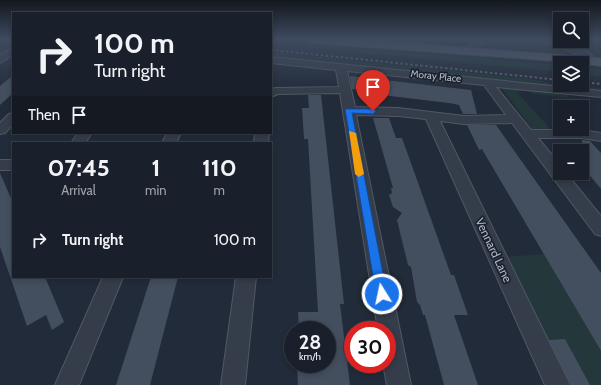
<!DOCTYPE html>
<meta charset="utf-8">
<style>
:root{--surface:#1a202b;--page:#272d37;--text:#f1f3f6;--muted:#9fa3a9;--line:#383e47}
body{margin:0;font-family:Cabin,sans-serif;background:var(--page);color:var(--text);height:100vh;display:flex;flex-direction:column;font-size:15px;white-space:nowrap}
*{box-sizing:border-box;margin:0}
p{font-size:13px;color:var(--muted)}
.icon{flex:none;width:22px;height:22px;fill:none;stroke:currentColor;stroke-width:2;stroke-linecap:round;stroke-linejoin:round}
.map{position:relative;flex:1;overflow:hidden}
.drawer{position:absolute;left:12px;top:142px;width:260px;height:136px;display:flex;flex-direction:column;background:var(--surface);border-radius:0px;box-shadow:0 2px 6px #0003,0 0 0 1px var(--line)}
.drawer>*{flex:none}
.hud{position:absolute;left:12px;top:12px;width:260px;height:122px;border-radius:0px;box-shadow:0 2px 6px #0003,0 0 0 1px var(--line);background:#1a202b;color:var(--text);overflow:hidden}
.buttons{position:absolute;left:553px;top:12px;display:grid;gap:8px}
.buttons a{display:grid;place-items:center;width:36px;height:36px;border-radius:0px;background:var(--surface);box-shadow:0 2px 6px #0003,0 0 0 1px var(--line);font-size:20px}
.speed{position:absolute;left:284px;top:321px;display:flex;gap:8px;font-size:20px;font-weight:700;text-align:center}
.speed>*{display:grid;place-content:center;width:52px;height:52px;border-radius:50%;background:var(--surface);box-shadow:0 2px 6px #0003,0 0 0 1px var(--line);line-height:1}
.speed small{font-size:10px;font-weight:400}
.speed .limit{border:6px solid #d22;background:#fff;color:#111}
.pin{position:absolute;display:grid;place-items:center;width:34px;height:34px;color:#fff;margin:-41px -17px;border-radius:50% 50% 50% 0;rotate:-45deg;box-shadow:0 0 4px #0007}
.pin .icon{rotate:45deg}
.me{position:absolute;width:44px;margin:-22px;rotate:350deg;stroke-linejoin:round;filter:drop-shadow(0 0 3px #0008)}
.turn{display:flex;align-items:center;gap:14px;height:84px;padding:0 16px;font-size:18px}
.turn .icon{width:52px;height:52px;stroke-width:2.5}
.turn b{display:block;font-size:28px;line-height:34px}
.then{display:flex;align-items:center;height:38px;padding:0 16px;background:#0003;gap:8px;font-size:15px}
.eta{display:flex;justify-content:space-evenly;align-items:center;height:68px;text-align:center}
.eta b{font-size:24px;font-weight:800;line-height:28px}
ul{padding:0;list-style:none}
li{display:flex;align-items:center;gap:12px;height:60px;padding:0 16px}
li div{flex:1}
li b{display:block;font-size:15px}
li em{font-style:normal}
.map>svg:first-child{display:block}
.medical{fill:#32303e}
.green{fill:#24373a}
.building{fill:#434e5e}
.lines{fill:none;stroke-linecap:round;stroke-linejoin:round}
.minor-casing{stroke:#505864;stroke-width:2}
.major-casing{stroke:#3f4653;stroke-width:2}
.minor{fill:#353d4a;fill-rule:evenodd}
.major{fill:#535c6a;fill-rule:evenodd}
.rail{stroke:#576171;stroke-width:2;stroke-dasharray:2.5 2.5;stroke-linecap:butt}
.route{fill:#1a73e8;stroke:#114b97}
.slow{fill:#f59e0b}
.labels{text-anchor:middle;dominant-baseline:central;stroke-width:3.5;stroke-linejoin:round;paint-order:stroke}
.far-street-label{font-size:10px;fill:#b0b8c6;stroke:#1b222e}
.street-label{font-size:12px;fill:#b0b8c6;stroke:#1b222e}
</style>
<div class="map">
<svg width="601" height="385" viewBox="0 0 601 385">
<rect width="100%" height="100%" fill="#222b39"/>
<polygon class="medical" points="0,39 13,39 13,48 0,57"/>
<g class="green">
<path d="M492 39C517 39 543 37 565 51L563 53 485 46Z"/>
<polygon points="294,43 560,65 560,72 292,46"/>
<polygon points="271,52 530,79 560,85 601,88 601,92 271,57"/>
<polygon points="582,67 601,69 601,76 582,75"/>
<polygon points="500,86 566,92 569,98 534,94 526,90 520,91 518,93 552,131 534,131"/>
<polygon points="544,254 601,351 601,385 563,385 502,257"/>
</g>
<g class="building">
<polygon points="13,75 13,93 0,105 0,86"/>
<polygon points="350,76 471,90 477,114 463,114 459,105 449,103 373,94 373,91 352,89"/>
<polygon points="308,95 321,95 344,304 340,304 350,385 298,385 297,367 327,364 327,330 299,330 298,312 318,312 308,139 304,139 302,108 309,108"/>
<polygon points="373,118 389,118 396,138 402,138 451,275 454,275 468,315 454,315 478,385 444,385 425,315 423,315 420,305 417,302 411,267 408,265 397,220 402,213 393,207 389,195 392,193 391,188 393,188"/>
<polygon points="467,125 496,125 601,273 601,351 486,156 482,149 479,150"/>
<polygon points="582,140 590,141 601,153 601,189 582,166"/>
<polygon points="0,173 13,203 13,277 45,277 64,322 52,330 46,315 27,326 0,247"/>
<polygon points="151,277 178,277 150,385 116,385"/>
<polygon points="565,339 590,385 571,385 549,340"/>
</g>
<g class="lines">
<defs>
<g id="minor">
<polygon points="478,39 489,39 478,47 474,54 468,54 466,52 471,43"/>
<path d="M537 39C558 38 585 45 598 62L597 64H589L572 52Z"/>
<polygon points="13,48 13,55 0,63 0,55"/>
<path d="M271 57 601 91V97L496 87 531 130H581L601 133V141L581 138H538L560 165V173H566L601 216V236L595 234 512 123 464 124 440 121 570 385H545L426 119 398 116 356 115 411 385H387L383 364H387V330H378L340 93 278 94 271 97V89L276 88 339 87 336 70 271 63ZM347 71 484 85 506 115 464 116 398 108 355 107Z"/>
<polygon points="13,113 13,124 5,133 0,134 0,123 9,114"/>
<polygon points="78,133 92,133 85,143 71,143"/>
<polygon points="167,133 181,133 176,143 162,143"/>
<polygon points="255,133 269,133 268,143 254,143"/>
<rect x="0" y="160" width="13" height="10"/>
<polygon points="103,277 123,277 79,385 55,385"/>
<polygon points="236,277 256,277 245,385 221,385"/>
</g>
<polygon id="major" points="305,39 356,39 601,58 601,66 582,64 582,63 311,43"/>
</defs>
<use href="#minor" class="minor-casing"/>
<use href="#major" class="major-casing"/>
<use href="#minor" class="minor"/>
<use href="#major" class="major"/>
<g class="rail">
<polyline points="271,50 560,80"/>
<polyline points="582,82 601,84"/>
</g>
</g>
<linearGradient id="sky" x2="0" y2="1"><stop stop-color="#13181f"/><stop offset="0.42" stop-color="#3e4a5f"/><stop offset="1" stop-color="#3e4a5f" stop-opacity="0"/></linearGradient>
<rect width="601" height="93" fill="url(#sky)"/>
<polygon class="route" points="345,109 373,109 376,111 373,114 352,113 387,294 386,297 382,299 377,297 376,294"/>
<polygon class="slow" points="349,131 356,133 364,174 359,177 355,174"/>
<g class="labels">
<g class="far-street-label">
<text transform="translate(436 76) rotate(6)">Moray Place</text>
</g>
<g class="street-label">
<text transform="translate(494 250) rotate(65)">Vennard Lane</text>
</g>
</g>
</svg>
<div class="buttons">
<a><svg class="icon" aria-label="search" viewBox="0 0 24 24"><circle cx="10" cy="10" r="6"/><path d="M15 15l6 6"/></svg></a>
<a><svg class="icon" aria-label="layers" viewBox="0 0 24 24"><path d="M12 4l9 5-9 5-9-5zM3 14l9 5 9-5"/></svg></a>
<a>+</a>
<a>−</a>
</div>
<div class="speed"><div>28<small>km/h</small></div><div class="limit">30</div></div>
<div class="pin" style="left:373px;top:111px;background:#d93025"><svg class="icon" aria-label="arrive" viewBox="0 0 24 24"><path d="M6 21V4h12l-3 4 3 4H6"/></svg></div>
<svg class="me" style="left:382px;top:294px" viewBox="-20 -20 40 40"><circle r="17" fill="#1a73e8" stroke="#fff" stroke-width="3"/><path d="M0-11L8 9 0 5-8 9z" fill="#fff"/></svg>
<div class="hud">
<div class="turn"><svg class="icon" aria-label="right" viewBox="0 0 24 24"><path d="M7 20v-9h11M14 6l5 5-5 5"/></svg><div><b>100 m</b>Turn right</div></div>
<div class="then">Then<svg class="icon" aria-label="arrive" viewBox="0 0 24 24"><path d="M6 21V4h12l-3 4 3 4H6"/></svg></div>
</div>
<section class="drawer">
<div class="eta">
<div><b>07:45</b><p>Arrival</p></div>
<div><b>1</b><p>min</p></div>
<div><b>110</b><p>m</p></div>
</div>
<ul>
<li><svg class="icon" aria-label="right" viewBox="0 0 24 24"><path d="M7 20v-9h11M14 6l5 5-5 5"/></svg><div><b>Turn right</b></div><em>100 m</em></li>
</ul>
</section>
</div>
